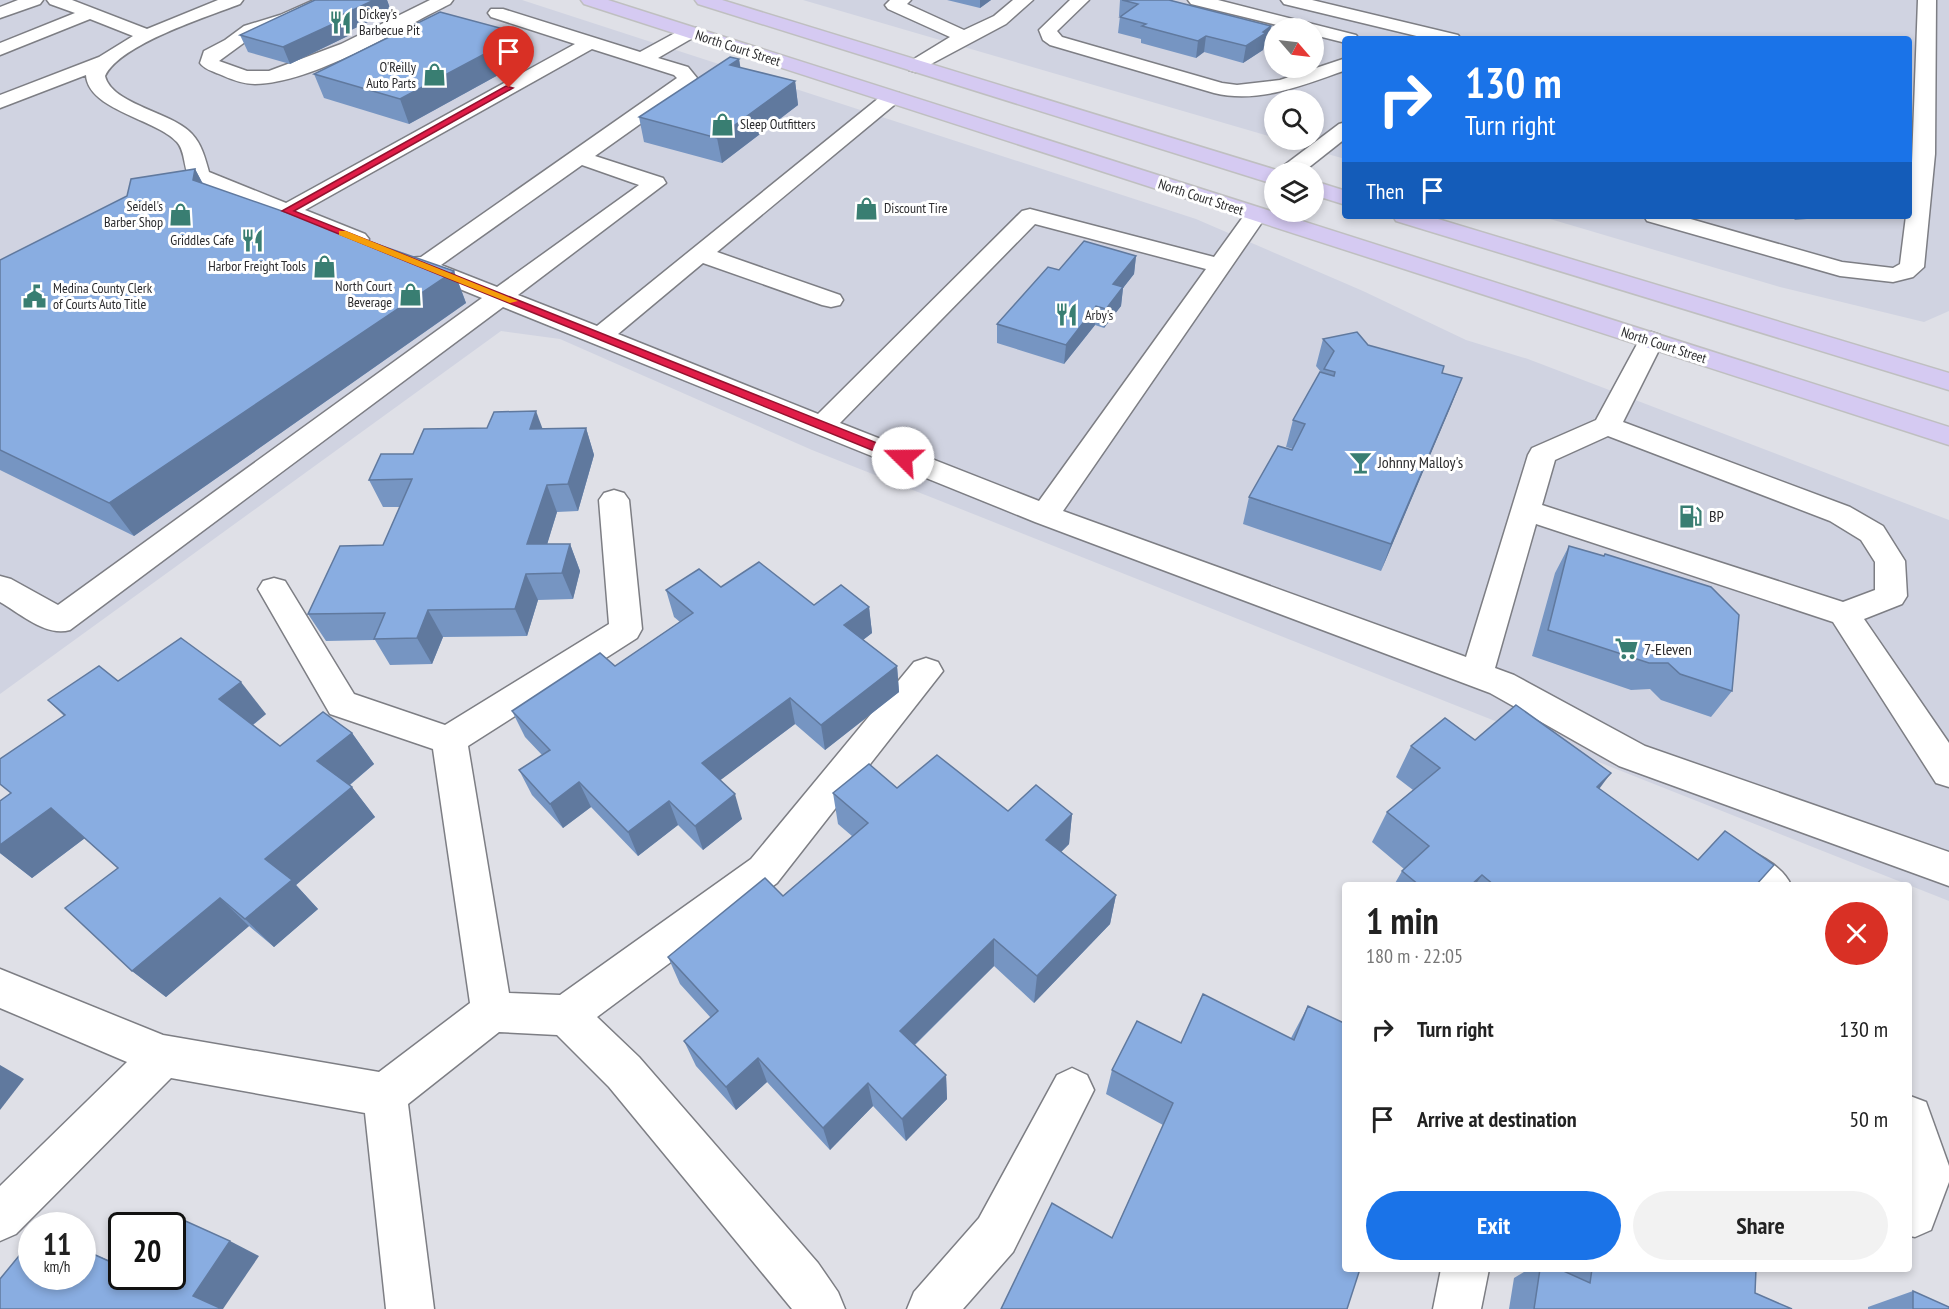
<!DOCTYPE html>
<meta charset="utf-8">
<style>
:root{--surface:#fff;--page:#f2f2f2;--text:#222;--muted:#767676;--accent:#1a73e8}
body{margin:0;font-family:"PT Sans Narrow",sans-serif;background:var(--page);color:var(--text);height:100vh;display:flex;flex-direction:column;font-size:22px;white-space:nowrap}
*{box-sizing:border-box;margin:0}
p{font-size:20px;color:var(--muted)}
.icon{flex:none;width:33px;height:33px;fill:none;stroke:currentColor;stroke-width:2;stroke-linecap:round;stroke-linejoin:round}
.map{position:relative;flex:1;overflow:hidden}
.drawer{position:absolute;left:1342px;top:882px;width:570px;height:390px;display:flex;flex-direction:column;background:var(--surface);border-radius:6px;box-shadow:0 3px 9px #0003}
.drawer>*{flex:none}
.banner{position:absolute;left:1342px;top:36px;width:570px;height:183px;border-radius:6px;box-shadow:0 3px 9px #0003;background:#1a73e8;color:#fff;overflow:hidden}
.needle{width:39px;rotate:118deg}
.controls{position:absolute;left:1264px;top:18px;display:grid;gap:12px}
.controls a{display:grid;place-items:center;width:60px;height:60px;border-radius:50%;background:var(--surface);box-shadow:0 3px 9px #0003;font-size:30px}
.speed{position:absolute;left:18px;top:1212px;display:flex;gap:12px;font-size:30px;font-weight:700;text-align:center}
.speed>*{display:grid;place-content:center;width:78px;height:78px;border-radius:50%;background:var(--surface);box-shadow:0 3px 9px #0003;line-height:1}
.speed small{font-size:15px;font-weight:400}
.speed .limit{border:3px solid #111;border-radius:9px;background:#fff;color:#111}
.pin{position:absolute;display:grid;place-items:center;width:51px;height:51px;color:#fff;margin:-62px -26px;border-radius:50% 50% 50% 0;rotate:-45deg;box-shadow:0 0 6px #0007}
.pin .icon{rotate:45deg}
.me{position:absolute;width:66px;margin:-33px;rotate:292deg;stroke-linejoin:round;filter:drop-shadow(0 0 4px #0008)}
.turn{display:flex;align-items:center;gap:21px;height:126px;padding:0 24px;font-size:27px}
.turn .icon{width:78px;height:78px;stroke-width:2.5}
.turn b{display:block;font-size:42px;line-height:51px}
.then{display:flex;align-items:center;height:57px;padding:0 24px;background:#0003;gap:12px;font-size:22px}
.round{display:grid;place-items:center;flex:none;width:63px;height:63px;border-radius:32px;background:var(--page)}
.summary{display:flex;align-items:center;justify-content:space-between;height:102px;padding:0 24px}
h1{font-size:36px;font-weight:800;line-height:45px}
.cta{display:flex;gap:12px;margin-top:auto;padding:12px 24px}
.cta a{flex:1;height:69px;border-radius:36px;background:var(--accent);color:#fff;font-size:24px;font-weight:800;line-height:69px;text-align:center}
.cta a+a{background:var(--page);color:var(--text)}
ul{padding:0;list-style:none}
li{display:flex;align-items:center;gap:18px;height:90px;padding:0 24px}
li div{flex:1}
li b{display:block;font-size:22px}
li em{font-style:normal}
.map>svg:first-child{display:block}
.built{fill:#d0d3e1;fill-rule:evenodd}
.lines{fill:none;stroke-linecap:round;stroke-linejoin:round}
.minor-casing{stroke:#7d7e84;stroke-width:3}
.major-casing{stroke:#bfbfc0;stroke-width:3}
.minor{fill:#fff;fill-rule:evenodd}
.major{fill:#d5caf2;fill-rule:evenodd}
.wall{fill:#7695c2}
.shaded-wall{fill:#60799e}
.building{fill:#89ade1;stroke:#60799e;stroke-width:1.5}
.route{fill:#e11d48;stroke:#92132f;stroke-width:1.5}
.slow{fill:#f59e0b}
.labels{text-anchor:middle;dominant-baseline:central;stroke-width:6;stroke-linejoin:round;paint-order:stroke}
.far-poi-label{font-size:14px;fill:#2b2b2e;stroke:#fff;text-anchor:start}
.far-street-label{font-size:14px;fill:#2b2b2e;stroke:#fff}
.poi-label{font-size:16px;fill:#2b2b2e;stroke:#fff;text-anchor:start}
</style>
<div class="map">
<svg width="1949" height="1309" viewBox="0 0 1949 1309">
<rect width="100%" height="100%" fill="#dfe0e7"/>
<g class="built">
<polygon points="0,0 522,0 1196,219 1363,291 1466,340 1528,359 1949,520 1949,901 812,450 560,339 501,331 0,694"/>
<path d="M803 0H1949V311L1924 322 1780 287 1540 216H1910V39H1346L1345 159 1279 140H1314V100H1275V138ZM1275 28H1314V68H1275Z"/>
</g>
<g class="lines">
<defs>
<g id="minor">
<polygon points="18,0 43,0 40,4 0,18 0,7"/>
<path d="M47 0H72L147 29 218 0H243L240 4C207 17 120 44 105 76 112 105 173 112 192 134 202 145 205 158 209 172L286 203 575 44 491 17 488 13 491 9H503L640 52 684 28H696L699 32 696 36 658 58 688 67 697 78 688 90 595 156 663 178 666 183 518 295 597 326 885 93H899L902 97 899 101 717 252 840 295 843 300 840 305 831 307 822 305 703 263 618 334 818 414 1022 211 1030 209 1214 257 1248 210 1256 208 1264 210 1267 215 1063 511 1466 657 1528 455 1532 448 1596 420 1642 335 1651 332 1660 335 1664 340 1623 422 1850 507 1883 526 1905 561 1907 596 1902 604 1864 619 1949 743V787L1936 783 1833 622 1536 524 1495 668 1514 675 1645 746 1949 852V886L1619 766 1490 693 1035 522 503 307 70 630C46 637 21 614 0 602V576L11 579 58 605 482 298 408 268 404 263 408 258 421 257 677 78 674 75 592 49 305 210 365 234 369 239 365 244 357 246 191 181C183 169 186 152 177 142 156 119 88 110 86 75L0 108V95L99 57 133 36 90 19 0 55V43L75 13 50 4ZM582 165 639 185 497 287 441 265ZM1035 224 1206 269 1039 501 840 423ZM1608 436 1830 521 1861 540 1875 562V590L1843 602 1542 505 1555 460Z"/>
<path d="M314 0H338L335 4 292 23 256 34 219 61 247 71H269L341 44 430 0H453L450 4C397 30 314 83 255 84 243 84 230 79 219 74 212 71 204 69 200 63L204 51 225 40 244 26 280 15Z"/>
<polygon points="890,0 911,0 907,4 964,30 994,16 1013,0 1033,0 1006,24 916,72 909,70 907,66 909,62 950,37 888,9 885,5"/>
<path d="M1070 0H1089L1057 31 1062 37 1222 83 1237 85 1280 80 1346 58V70C1304 85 1258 104 1214 93L1050 45 1043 40 1039 30Z"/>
<polygon points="1188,0 1218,0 1356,35 1359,39 1346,39 1346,43 1314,35 1314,28 1289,28 1191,4"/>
<polygon points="1281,0 1312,0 1458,35 1461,39 1429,39 1284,4"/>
<polygon points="1918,0 1936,0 1935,154 1924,267 1913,277 1893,282 1840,276 1647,221 1644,216 1680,216 1842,262 1893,268 1900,264 1906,216 1910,216"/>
<polygon points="1346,122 1346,138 1303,172 1280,172 1282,167 1339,124"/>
<polygon points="614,490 624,493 629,500 642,629 637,638 468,746 509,993 560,995 751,859 914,662 926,658 938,662 943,671 777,883 597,1017 639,1057 818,1263 838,1292 845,1309 792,1309 609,1087 557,1035 499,1032 408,1104 434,1309 386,1309 365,1113 171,1078 16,1234 0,1241 0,1186 127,1062 0,1008 0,969 163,1035 379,1072 470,1003 433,749 330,714 258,589 263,581 274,578 285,581 354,694 445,725 609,624 599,500 604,493"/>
<path d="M1731 843C1752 851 1782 864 1791 885 1761 885 1727 893 1712 860L1718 848Z"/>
<polygon points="1072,1068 1087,1075 1094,1090 1013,1252 963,1309 907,1309 914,1292 979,1218 1057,1075"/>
<polygon points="1910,1096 1926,1102 1949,1166 1949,1182 1931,1230 1915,1237 1910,1236"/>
<polygon points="1441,1269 1489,1269 1481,1309 1433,1309"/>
</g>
<g id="major">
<polygon points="581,0 608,0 1949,427 1949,445 584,4"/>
<polygon points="695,0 722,0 1283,172 1275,172 1275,183 1267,182 698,4"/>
<polygon points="1314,181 1346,191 1346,205 1314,195"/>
<polygon points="1393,216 1428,216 1949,373 1949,390 1396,221"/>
</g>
</defs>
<use href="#minor" class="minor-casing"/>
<use href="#major" class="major-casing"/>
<use href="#minor" class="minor"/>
<use href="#major" class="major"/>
</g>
<g class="wall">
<polygon points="315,0 387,0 391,11 351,30 352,34 290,64 248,52 240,35"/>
<polygon points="947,0 991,0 980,8"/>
<polygon points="1120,0 1169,0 1271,26 1268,43 1264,46 1263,50 1243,63 1204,52 1196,58 1141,43 1141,39 1118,33 1120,16 1119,16"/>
<polygon points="522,34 529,58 409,124 324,98 314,74"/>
<polygon points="739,59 740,68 795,81 798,105 722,163 644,142 639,117"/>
<polygon points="195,169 203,184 454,271 466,303 134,536 0,470 0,260"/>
<polygon points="1791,216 1832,216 1831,217 1795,220"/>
<polygon points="1136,256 1134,274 1123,288 1121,306 1104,328 1095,325 1064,364 997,343 997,324 1059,270"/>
<polygon points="1323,339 1368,345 1442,373 1462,378 1381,571 1243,524 1249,497 1293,449 1286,447 1293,420 1321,372 1316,366"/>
<polygon points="543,428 586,428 594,455 578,511 557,512 547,544 570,544 580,571 573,599 538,600 527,636 443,637 432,664 390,665 375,640 326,641 308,614 383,545 400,507 383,507 369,480"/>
<polygon points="1569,546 1603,556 1605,554 1732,691 1711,717 1661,700 1650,689 1631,690 1532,656 1555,573"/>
<polygon points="721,587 814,605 869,607 872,633 863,640 897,666 899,692 825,750 795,724 720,780 742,819 703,850 678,825 638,856 591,807 563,828 532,795 519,770 542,755 525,737 512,711 615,666 680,622 674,617 666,590"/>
<polygon points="118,681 266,714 253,725 280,746 352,733 374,764 350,785 375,817 296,885 318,909 274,947 249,926 166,997 132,971 118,868 85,838 32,878 0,853 0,801 11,793 64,716 48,700"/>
<polygon points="1475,740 1599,789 1698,860 1756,885 1394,885 1402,871 1404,869 1372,842 1387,812 1413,790 1396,777 1411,746"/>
<polygon points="897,788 1008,811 1072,814 1069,844 1061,852 1116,895 1110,924 1034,1003 994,966 915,1045 946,1075 947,1099 906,1141 873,1106 830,1150 767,1082 736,1110 696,1066 684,1041 711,1018 680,984 668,957 783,896 852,836 838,824 833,793"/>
<polygon points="1308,1006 1346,1024 1112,1238 1163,1125 1106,1094 1112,1070 1181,1043 1291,1038"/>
<polygon points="1529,1269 1559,1269 1565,1272 1565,1269 1756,1269 1755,1293 1792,1309 1509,1309 1514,1278"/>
<polygon points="1913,1291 1949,1309 1868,1309 1868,1307"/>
</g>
<g class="shaded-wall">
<polygon points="374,0 387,0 391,11 351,30 352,34 290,64 283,47 340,16"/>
<polygon points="980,0 991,0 980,8"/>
<polygon points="1271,26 1268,43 1264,46 1263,50 1243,63 1246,46"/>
<polygon points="522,34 529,58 409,124 400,99"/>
<polygon points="1206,36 1204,52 1196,58 1198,41"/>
<polygon points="739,59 743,83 730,65"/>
<polygon points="795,81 798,105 722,163 717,138"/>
<polygon points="195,169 212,201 193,180"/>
<polygon points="1136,256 1134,274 1123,288 1121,306 1104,328 1106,309 1113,284"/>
<polygon points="454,271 466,303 134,536 109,503"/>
<polygon points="1096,306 1095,325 1064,364 1066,345"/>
<polygon points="1462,378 1451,406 1381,571 1391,544"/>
<polygon points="536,411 546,438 530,429"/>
<polygon points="586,428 594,455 578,511 568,484"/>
<polygon points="547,485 557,512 539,571 527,544"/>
<polygon points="570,544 580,571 573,599 562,573"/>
<polygon points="526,574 538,600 527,636 515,609"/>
<polygon points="869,607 872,633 847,652 844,625"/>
<polygon points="428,610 443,637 432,664 417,638"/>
<polygon points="897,666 899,692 825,750 821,725"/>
<polygon points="241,682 266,714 245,731 219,699"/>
<polygon points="790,698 795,724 710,788 702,763"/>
<polygon points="352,733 374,764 341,792 317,761"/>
<polygon points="1611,773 1588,804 1597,787"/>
<polygon points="579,782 591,807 563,828 550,804"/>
<polygon points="352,787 375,817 296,885 318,909 274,947 245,919 265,859"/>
<polygon points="735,794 742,819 703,850 695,826"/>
<polygon points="669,801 678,825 638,856 628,832"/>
<polygon points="51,808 85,838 32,878 0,853 0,845"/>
<polygon points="1072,814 1069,844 1044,869 1046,840"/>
<polygon points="1482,875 1475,885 1471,885"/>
<polygon points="1116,895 1110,924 1034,1003 1037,976"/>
<polygon points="220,898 249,926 166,997 132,971"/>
<polygon points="994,939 994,966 903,1056 900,1031"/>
<polygon points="758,1058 767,1082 736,1110 726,1087"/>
<polygon points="0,1065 24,1079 0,1110"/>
<polygon points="946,1075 947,1099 906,1141 902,1119"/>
<polygon points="868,1083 873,1106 830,1150 823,1128"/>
<polygon points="230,1241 259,1256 223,1309 222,1309 193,1296"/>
<polygon points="82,1249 122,1266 122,1267"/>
</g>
<g class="building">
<polygon points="315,0 374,0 340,16 346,18 283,47 240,35"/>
<polygon points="1122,0 1169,0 1271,26 1263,32 1266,33 1246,46 1206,36 1198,41 1142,26 1146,24 1120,17 1138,4"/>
<polygon points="440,12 522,34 400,99 314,74"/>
<polygon points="730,57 739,59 730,65 795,81 717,138 639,117"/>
<polygon points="195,169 193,180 454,271 109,503 0,450 0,260 127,196 131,179"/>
<polygon points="1084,241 1136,256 1113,284 1123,287 1106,309 1096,306 1066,345 997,324 1048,267 1059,270"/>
<polygon points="1357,332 1368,345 1444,366 1442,373 1462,378 1391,544 1249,497 1278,446 1292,450 1305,424 1293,420 1320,372 1334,376 1335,372 1324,369 1334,351 1323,339"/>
<polygon points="536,411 530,429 586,428 568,484 547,485 527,544 570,544 562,573 526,574 515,609 428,610 417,638 374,639 385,613 308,614 340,546 383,545 412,479 369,480 381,454 413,454 424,429 487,428 494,412"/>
<polygon points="1569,546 1604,556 1605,554 1711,587 1739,615 1732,691 1680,674 1668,663 1649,663 1548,630"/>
<polygon points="759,562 814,605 841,585 869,607 844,625 897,666 821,725 790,698 702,763 735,794 695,826 669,801 628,832 579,782 550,804 519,770 550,750 512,711 600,653 615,666 693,613 666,590 699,569 721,587"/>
<polygon points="181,638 241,682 219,699 280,746 323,712 352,733 317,761 352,787 265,859 292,880 245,919 220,898 132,971 65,908 118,868 51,808 0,845 0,801 11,793 0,784 0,759 65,715 48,700 99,666 118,681"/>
<polygon points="1516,705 1611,773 1597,787 1698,860 1725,831 1774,865 1756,885 1494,885 1482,875 1471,885 1419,885 1402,871 1429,846 1387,812 1440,768 1411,746 1445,718 1475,740"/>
<polygon points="937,755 1008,811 1036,785 1072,814 1046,840 1116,895 1037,976 994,939 900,1031 946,1075 902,1119 868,1083 823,1128 758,1058 726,1087 684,1041 718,1011 668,957 765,878 783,896 868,823 833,793 869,764 897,788"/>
<polygon points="1203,994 1294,1040 1308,1006 1346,1024 1346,1269 1360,1269 1347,1309 1001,1309 1052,1203 1112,1238 1173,1103 1112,1070 1137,1021 1181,1043"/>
<polygon points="181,1219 230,1241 193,1296 222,1309 0,1309 0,1279 32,1240 32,1276 82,1276 82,1249 122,1267 122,1276 172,1276 172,1231"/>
<polygon points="1540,1269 1559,1269 1590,1283 1592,1269 1756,1269 1755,1293 1792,1309 1534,1309"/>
<polygon points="1913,1291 1949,1307 1949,1309 1913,1309"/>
</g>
<polygon class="route" points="506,86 513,88 294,211 907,455 907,461 899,461 282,211"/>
<polygon class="slow" points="339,231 346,231 518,301 510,303 339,235"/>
<defs>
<symbol id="restaurant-bare" viewBox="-9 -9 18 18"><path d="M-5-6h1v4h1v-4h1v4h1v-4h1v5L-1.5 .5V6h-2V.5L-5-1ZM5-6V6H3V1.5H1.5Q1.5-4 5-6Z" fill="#397e72" stroke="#fff" stroke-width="2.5" paint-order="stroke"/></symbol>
<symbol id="shop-bare" viewBox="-9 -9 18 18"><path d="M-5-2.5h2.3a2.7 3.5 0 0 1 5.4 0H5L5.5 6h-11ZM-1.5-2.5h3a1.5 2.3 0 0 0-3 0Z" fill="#397e72" stroke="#fff" stroke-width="2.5" paint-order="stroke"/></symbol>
<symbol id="civic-bare" viewBox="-9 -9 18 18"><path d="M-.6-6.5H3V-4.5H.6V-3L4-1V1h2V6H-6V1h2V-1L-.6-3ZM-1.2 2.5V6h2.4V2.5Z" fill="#397e72" stroke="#fff" stroke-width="2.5" paint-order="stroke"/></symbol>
<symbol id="bar-bare" viewBox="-9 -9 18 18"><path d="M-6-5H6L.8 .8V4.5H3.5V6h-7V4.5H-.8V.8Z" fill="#397e72" stroke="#fff" stroke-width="2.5" paint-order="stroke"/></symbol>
<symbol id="fuel-bare" viewBox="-9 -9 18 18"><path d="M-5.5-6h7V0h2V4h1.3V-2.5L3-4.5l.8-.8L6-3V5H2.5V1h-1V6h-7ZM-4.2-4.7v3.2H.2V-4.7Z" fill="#397e72" stroke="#fff" stroke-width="2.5" paint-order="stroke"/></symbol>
<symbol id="supermarket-bare" viewBox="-9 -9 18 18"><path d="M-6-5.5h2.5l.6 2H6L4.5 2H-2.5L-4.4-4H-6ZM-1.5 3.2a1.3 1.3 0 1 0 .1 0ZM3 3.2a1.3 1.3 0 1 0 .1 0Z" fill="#397e72" stroke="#fff" stroke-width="2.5" paint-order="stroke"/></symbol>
</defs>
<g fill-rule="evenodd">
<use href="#restaurant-bare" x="324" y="6" width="33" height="33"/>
<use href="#shop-bare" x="418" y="58" width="33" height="33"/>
<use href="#shop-bare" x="706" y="108" width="33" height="33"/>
<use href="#shop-bare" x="850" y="192" width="33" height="33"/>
<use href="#shop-bare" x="164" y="198" width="33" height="33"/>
<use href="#restaurant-bare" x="236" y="224" width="33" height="33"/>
<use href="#shop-bare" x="308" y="250" width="33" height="33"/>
<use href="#shop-bare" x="394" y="278" width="33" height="33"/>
<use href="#civic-bare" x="18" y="280" width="33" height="33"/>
<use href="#restaurant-bare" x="1050" y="298" width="33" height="33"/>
<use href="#bar-bare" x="1344" y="446" width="33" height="33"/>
<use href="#fuel-bare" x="1674" y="500" width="33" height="33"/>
<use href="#supermarket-bare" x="1610" y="632" width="33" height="33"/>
</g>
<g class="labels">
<g class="far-poi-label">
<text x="359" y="14">Dickey's<tspan x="359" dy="16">Barbecue Pit</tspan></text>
<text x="416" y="67" text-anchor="end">O'Reilly<tspan x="416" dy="16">Auto Parts</tspan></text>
<text x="740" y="124">Sleep Outfitters</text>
<text x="163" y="206" text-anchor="end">Seidel's<tspan x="163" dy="16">Barber Shop</tspan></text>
<text x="884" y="208">Discount Tire</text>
<text x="234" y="240" text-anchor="end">Griddles Cafe</text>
<text x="306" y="266" text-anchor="end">Harbor Freight Tools</text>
<text x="392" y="286" text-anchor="end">North Court<tspan x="392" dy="16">Beverage</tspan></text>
<text x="53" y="288">Medina County Clerk<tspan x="53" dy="16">of Courts Auto Title</tspan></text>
<text x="1085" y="315">Arby's</text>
</g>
<g class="far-street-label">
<text transform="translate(738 48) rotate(18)">North Court Street</text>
<text transform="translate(1201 197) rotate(18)">North Court Street</text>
<text transform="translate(1664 345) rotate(18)">North Court Street</text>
</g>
<g class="poi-label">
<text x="1378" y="462">Johnny Malloy's</text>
<text x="1709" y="516">BP</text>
<text x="1644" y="649">7-Eleven</text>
</g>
</g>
</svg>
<div class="controls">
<a><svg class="needle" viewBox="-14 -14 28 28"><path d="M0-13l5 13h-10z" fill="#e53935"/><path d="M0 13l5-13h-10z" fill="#767676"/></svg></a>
<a><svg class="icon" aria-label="search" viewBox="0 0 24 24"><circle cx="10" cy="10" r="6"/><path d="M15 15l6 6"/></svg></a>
<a><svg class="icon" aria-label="layers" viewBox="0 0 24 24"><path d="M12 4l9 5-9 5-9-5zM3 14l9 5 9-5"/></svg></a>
</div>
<div class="speed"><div>11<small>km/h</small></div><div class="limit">20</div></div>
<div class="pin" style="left:509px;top:88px;background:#d93025"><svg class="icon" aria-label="arrive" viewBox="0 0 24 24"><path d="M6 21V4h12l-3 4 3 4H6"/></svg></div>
<svg class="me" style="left:903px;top:458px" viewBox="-20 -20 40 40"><circle r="19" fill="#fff"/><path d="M0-13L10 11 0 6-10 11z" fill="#e11d48"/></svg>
<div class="banner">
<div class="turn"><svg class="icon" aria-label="right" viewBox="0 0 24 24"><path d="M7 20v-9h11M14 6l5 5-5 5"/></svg><div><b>130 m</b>Turn right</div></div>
<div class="then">Then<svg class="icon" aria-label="arrive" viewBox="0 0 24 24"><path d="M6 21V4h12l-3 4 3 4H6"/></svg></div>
</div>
<section class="drawer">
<div class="summary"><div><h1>1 min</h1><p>180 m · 22:05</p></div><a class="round" style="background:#d93025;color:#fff"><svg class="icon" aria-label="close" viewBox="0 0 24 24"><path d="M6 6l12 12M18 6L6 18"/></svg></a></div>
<ul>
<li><svg class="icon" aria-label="right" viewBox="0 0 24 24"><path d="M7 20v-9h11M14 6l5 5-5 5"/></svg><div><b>Turn right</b></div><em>130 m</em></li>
<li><svg class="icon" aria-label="arrive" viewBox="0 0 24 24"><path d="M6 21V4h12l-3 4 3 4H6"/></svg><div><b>Arrive at destination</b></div><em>50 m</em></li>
</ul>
<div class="cta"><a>Exit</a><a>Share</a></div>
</section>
</div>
